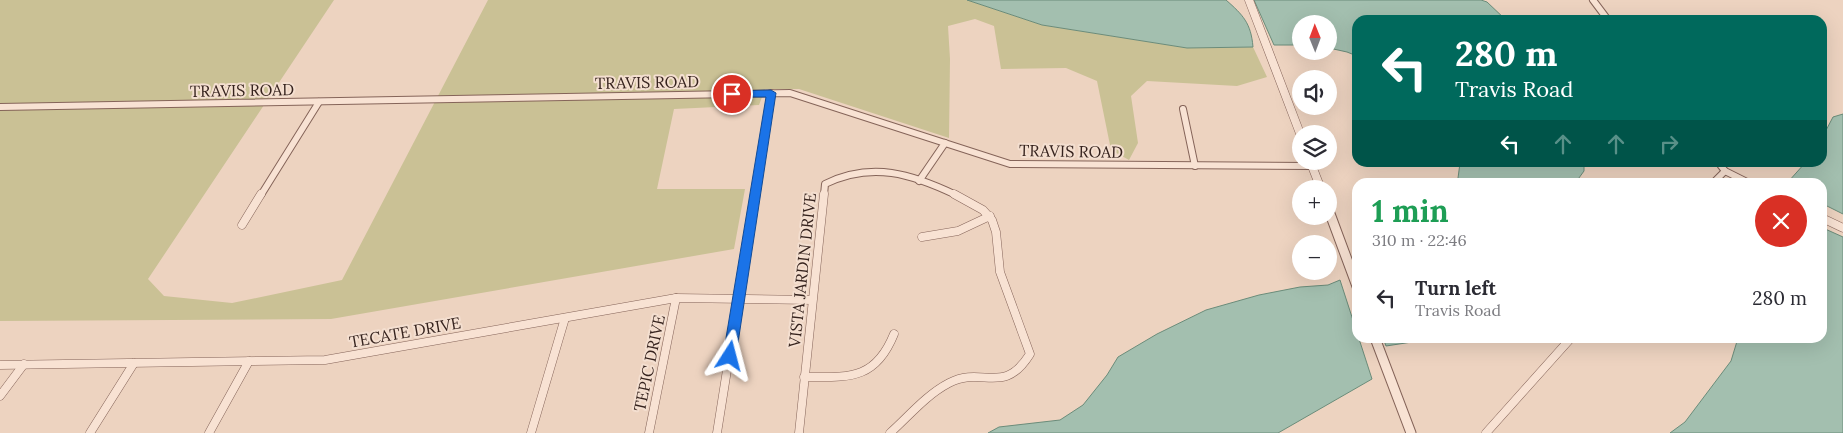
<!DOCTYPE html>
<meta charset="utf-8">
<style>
:root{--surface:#fff;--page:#f7f7f7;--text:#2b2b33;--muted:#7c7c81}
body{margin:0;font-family:Lora,serif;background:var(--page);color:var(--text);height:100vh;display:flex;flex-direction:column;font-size:19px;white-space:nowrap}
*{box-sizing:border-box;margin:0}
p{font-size:16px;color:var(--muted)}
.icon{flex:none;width:28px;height:28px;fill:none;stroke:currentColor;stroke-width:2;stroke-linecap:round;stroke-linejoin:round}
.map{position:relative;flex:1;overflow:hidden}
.drawer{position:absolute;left:1352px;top:178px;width:475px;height:165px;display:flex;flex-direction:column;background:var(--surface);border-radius:15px;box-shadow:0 5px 20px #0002}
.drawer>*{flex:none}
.top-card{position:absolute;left:1352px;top:15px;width:475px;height:152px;border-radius:15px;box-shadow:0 5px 20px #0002;background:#00695c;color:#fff;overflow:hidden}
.needle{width:32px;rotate:359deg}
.controls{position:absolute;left:1292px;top:15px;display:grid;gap:10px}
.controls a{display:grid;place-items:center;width:45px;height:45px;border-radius:50%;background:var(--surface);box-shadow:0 5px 20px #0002;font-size:25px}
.pin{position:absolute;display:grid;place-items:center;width:42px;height:42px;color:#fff;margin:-21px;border:2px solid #fff;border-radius:50%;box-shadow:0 1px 5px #0007}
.me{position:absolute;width:55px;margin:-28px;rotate:9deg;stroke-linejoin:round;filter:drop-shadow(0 0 4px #0008)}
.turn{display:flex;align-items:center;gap:18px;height:105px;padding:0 20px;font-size:22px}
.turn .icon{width:65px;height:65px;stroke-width:2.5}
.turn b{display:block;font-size:35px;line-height:42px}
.lanes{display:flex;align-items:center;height:48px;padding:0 20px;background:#0003;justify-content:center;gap:25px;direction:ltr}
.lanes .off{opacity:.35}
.round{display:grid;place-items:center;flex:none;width:52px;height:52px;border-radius:26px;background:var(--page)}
.overview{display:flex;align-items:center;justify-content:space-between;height:85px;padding:0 20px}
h1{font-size:30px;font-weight:700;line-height:38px;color:#1e9e55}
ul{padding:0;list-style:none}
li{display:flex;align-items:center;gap:15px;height:70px;padding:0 20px}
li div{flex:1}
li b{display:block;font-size:19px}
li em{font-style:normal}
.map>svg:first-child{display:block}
.green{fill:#cac195}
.water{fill:#a3bfaf;stroke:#6b8c7a}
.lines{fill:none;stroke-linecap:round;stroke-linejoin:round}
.minor-far1-casing{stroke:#856459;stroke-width:8}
.minor-casing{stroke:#856459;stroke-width:9}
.tertiary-far1-casing{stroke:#856459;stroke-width:9}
.tertiary-casing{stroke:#856459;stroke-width:11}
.minor-far1{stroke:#f8e2d3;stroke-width:6}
.minor{stroke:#f8e2d3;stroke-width:8}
.tertiary-far1{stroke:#f8e2d3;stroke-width:8}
.tertiary{stroke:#f8e2d3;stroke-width:9}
.route{fill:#1a73e8;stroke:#114b97}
.labels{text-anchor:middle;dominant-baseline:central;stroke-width:4;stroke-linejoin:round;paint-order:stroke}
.street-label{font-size:16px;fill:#35221d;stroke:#f4dfd0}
</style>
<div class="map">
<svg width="1843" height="433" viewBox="0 0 1843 433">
<rect width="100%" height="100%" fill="#edd3c0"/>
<polygon class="green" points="0,0 334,0 148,279 164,296 232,303 342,280 488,0 967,0 1042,25 1187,48 1253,47 1267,77 1237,86 1147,81 1131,96 1138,143 1129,160 1111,150 1097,81 1066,68 1001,69 994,26 975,19 948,26 950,59 949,138 799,89 765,89 759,105 674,109 657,189 745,189 734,249 331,319 0,321"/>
<g class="water">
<path d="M967 0H1226C1243 15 1251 23 1253 47L1187 48 1042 25Z"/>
<polygon points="1254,0 1481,0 1487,2 1506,20 1358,20 1357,56 1347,52 1329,48 1329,24 1301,24 1301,45 1274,45"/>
<polygon points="1843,114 1843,214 1823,204 1822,182 1788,182 1805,163 1822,162 1823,136 1833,117"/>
<polygon points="1460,163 1460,162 1584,163 1584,171 1576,182 1455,182 1458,178"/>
<polygon points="1823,228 1843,237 1843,433 1670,433 1685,422 1731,361 1738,338 1822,338"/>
<polygon points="1340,280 1372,379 1278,433 988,433 999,427 1060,420 1083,405 1107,375 1118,357 1157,334 1206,310 1259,295 1300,287 1328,285"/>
<polygon points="1383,338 1429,338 1425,340 1386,346"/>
</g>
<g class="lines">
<defs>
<g id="minor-far1">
<polyline points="1593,0 1608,20"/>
<polyline points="0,107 790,93 1010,164 1312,166"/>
<polyline points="1183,109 1195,166"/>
<polyline points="1718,162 1725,171 1747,182"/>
<polyline points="919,181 945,143"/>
<polyline points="1714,182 1725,171"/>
<polyline points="261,195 319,102"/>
<polyline points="755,195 771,93"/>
<path d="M824 195 825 184C872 161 912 174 956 195"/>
</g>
<g id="minor">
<polyline points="1822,218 1843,228"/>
<polyline points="242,225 261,194"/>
<polyline points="922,237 958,231 990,216"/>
<polyline points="0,365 325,360 676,298 812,300"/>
<path d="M804 377C848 377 875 381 894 334"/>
<polyline points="0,396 24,364"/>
<polyline points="90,433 134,363"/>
<polyline points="209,433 249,361"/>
<polyline points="531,433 565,318"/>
<polyline points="649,433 676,298"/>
<polyline points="717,433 755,194"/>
<polyline points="799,433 824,194"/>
<path d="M890 433C909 416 926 395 949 383 983 365 1003 397 1030 354L1000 272 996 232 992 220 983 210 954 194"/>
<polyline points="1486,433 1571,338"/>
</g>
<g id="tertiary-far1">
<polyline points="1249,0 1301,136"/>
<polyline points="1310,161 1321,189"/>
</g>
<g id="tertiary">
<polyline points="1329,211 1358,289"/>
<polyline points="1375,338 1411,433"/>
</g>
</defs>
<use href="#minor-far1" class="minor-far1-casing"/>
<use href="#minor" class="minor-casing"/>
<use href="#tertiary-far1" class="tertiary-far1-casing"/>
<use href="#tertiary" class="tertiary-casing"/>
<use href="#minor-far1" class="minor-far1"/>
<use href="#minor" class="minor"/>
<use href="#tertiary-far1" class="tertiary-far1"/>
<use href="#tertiary" class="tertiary"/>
</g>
<polygon class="route" points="771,90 776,93 736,356 734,359 730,361 725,359 723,356 766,97 732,97 727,94 732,91"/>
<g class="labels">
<g class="street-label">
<text transform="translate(647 82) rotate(-1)">TRAVIS ROAD</text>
<text transform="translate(242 90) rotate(-1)">TRAVIS ROAD</text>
<text transform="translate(1071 151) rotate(1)">TRAVIS ROAD</text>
<text transform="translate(802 270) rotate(-84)">VISTA JARDIN DRIVE</text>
<text transform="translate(405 332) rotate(-10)">TECATE DRIVE</text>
<text transform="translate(649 363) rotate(-78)">TEPIC DRIVE</text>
</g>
</g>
</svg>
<div class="controls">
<a><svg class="needle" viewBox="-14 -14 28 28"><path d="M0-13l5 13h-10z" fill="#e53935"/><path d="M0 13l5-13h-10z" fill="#7c7c81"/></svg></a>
<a><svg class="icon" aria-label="sound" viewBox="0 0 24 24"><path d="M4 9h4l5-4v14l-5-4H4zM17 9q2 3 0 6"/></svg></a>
<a><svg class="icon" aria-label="layers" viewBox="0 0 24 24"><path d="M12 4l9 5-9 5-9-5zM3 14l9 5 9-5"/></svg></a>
<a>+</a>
<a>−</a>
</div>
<div class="pin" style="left:732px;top:94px;background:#d93025"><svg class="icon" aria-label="arrive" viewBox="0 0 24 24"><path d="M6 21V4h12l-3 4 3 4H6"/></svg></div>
<svg class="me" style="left:730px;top:356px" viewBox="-20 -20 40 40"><path d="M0-17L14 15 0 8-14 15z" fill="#1a73e8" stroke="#fff" stroke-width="4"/></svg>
<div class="top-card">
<div class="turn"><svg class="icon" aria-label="left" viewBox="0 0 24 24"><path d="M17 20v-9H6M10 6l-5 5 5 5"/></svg><div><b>280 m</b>Travis Road</div></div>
<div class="lanes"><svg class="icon" aria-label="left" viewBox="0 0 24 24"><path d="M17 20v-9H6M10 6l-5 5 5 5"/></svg><svg class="icon off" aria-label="ahead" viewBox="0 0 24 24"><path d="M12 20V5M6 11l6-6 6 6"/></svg><svg class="icon off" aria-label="ahead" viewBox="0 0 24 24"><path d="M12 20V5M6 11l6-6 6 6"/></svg><svg class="icon off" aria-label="right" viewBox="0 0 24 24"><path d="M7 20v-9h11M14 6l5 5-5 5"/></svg></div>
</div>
<section class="drawer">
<div class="overview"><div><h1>1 min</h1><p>310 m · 22:46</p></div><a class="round" style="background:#d93025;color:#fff"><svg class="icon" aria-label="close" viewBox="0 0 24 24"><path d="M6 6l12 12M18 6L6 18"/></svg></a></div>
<ul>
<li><svg class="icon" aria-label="left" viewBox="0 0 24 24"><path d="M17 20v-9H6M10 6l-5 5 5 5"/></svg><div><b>Turn left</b><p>Travis Road</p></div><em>280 m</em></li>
</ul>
</section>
</div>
